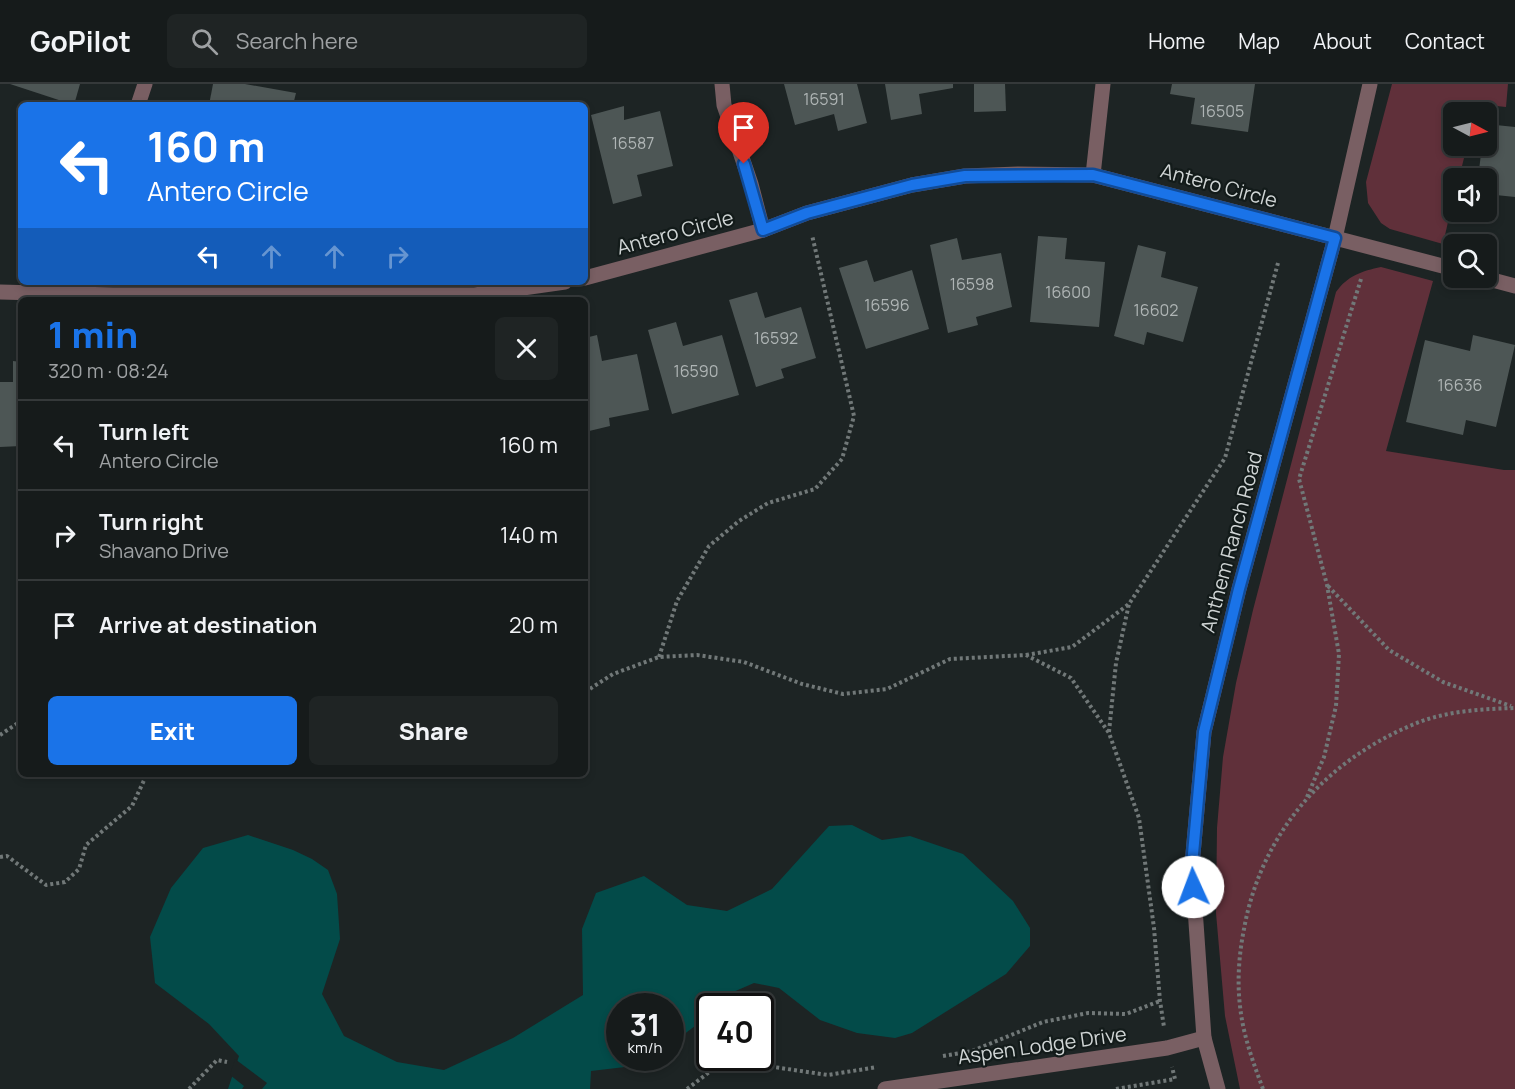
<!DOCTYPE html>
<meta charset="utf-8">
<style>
:root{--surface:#161b1b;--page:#1f2424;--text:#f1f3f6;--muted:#9ea1a3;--line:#35393a;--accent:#1a73e8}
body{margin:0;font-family:Manrope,sans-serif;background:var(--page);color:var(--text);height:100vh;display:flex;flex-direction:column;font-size:22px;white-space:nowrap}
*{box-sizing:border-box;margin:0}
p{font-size:20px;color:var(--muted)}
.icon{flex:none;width:33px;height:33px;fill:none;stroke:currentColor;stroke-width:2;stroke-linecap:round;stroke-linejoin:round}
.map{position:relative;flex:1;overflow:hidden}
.sheet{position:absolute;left:18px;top:213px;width:570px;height:480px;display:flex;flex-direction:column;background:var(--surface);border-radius:9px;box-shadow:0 3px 9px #0003,0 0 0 2px var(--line)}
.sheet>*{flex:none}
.guide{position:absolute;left:18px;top:18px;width:570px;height:183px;border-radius:9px;box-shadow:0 3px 9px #0003,0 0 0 2px var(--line);background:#1a73e8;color:#fff;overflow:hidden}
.needle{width:39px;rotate:97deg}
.controls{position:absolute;left:1443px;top:18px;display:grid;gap:12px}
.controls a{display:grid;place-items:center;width:54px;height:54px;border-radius:9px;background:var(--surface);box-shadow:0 3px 9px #0003,0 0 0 2px var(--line);font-size:30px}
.speed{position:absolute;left:606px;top:909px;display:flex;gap:12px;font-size:30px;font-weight:700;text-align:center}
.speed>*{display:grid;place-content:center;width:78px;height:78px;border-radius:50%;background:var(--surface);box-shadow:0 3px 9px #0003,0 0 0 2px var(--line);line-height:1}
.speed small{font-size:15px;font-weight:400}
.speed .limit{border:3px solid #111;border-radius:9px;background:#fff;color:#111}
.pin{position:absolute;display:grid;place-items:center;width:51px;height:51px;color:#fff;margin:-62px -26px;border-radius:50% 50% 50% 0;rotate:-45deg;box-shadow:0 0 6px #0007}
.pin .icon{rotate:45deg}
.me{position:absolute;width:66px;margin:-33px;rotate:358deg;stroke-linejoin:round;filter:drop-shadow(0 0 4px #0008)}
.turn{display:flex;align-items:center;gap:21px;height:126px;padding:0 30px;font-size:27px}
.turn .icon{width:78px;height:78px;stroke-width:2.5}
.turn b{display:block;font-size:42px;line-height:51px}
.lanes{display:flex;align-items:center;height:57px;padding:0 30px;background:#0003;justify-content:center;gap:30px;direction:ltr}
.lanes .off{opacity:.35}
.round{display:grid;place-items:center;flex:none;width:63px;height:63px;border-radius:9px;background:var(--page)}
.summary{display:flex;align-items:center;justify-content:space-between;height:102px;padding:0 30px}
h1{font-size:36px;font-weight:800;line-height:45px;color:var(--accent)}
.action{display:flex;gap:12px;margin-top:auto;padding:12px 30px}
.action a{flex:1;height:69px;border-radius:9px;background:var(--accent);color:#fff;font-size:24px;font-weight:800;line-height:69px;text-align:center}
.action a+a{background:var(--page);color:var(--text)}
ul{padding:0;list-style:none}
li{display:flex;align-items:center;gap:18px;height:90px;padding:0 30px;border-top:2px solid var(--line)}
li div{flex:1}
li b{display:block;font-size:22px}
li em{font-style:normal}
header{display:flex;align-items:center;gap:36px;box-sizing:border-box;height:84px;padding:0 30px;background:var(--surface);border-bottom:2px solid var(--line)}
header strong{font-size:28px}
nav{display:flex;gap:33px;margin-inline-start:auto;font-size:21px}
.search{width:420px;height:54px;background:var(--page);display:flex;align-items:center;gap:15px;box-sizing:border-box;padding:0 21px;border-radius:9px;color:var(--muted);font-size:22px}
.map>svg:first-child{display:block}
.green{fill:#60303a}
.water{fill:#034b49}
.pier{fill:#1d2424}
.building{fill:#4d5655}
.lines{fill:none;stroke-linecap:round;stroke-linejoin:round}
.path{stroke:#717878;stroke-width:4;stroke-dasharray:3 3;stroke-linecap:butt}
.minor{stroke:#795f63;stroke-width:15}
.route-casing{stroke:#114b97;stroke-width:15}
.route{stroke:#1a73e8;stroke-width:10}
.labels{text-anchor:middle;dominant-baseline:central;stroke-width:4.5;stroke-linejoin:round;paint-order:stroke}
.number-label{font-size:16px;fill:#afb5b5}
.street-label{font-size:20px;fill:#d0d5d5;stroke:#131b1a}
</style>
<header>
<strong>GoPilot</strong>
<div class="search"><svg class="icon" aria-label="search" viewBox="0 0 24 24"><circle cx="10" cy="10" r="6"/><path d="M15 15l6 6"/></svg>Search here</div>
<nav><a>Home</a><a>Map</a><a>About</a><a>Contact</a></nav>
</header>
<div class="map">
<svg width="1515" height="1005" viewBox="0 0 1515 1005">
<rect width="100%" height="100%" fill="#1d2424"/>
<g class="green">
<polygon points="1392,0 1508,0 1506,23 1477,20 1475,28 1454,28 1454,62 1467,62 1459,94 1454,94 1453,116 1443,160 1390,145 1381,139 1368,119 1366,98"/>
<path d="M1381 183 1433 197 1386 367 1504 386H1515V1005H1240L1225 932 1216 829 1217 744 1223 673 1236 599 1253 526 1336 208C1347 192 1362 187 1381 183Z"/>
</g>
<polygon class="water" points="852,741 882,756 910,752 963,770 1013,817 1030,844 1030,862 1006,890 912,949 895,954 857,949 820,936 779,904 754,899 724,912 715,922 710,922 709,930 707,933 671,960 670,922 620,922 620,974 652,974 642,981 591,987 590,1005 228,1005 239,972 209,940 155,899 150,853 171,804 203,764 248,751 293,766 312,775 328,786 337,810 340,855 322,910 344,952 397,978 444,986 513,954 583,911 582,845 596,809 644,792 687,821 727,827 772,805 829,742"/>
<polygon class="pier" points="235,975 267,999 262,1005 242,1005 244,1002 230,991"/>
<g class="building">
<polygon points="10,0 80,0 74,21"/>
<polygon points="213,0 245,0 296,9 293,21 209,21"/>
<polygon points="784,0 857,0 867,39 838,47 834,30 795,41"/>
<polygon points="885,0 953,0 953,4 919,10 922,30 891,36"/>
<polygon points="974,0 1005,0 1006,27 974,28"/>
<polygon points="1172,0 1255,0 1248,48 1191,40 1195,14 1170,10"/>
<polygon points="624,22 624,36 660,27 673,82 637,91 642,112 613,120 591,31"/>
<polygon points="1486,40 1515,43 1515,113 1486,110 1486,94 1478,94 1482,62 1486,62"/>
<polygon points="19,111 21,112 21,145 16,145"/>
<polygon points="1038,152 1067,154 1065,175 1105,178 1099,243 1030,238"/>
<polygon points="957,154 962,176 1001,169 1012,223 976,233 978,241 948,249 930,161"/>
<polygon points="1138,161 1166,168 1161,193 1198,203 1183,258 1147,248 1144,261 1114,252"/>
<polygon points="867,176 874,198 912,186 929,245 866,265 839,184"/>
<polygon points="757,208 765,234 801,223 816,274 781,285 784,294 756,303 729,216"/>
<polygon points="676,238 683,262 722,251 739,311 672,330 648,246"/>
<polygon points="597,251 602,277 637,270 649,326 609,334 610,342 585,348 585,254"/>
<polygon points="1473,251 1515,261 1496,343 1466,336 1463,351 1406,338 1425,256 1470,267"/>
<polygon points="13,277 21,278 21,362 0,363 0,298 13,298"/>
</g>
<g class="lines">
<g class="path">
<polyline points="1328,502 1389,566 1443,598 1511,622"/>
<polyline points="1026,571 1072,563 1129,520 1225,374 1278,179"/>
<polyline points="659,573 677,517 709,462 739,437 768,419 815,405 842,375 854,332 812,151"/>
<polyline points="585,608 613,590 659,573 697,571 744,578 802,600 843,610 887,605 950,575 1026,571 1071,594 1109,649 1139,734 1154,844 1160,917 1164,943"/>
<polyline points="1109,648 1116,579 1129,520"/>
<polyline points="0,651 21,637"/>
<polyline points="1307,713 1324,673 1336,622 1339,570 1327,501 1299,395 1361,195"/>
<polyline points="0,773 7,772 46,801 65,798 79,785 86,761 132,722 147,690"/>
<polyline points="943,972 972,967 1043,938 1088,929 1126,930 1160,917"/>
<polyline points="189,1005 217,976 227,978"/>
<polyline points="687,1005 712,986 760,981 828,991 877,983"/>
<polyline points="1116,1005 1175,995 1172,983"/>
<path d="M1263 1005C1253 978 1243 951 1240 922 1237 897 1239 870 1244 845 1261 750 1324 678 1412 641 1444 627 1481 625 1515 624"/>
</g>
<g class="minor">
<polyline points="722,0 724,21 751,100 763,146"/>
<polyline points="138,21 145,0"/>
<polyline points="1093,91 1103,0"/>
<polyline points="585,194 763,146 807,129 912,101 965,92 1018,90 1093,91 1454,185"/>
<polyline points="1485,194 1515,202"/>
<polyline points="0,208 113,211 475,211 565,198"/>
<polyline points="885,1005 1167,964 1204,954"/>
<polyline points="1218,1005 1204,954 1192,781 1204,648 1239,505 1335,154 1370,0"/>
</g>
</g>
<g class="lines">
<defs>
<polyline id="route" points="744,80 763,146 807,129 912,101 965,92 1093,91 1335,154 1239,505 1204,648 1192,781 1193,803"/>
</defs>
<use href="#route" class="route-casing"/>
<use href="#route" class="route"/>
</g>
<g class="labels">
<g class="number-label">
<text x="824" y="15">16591</text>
<text x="1222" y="27">16505</text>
<text x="633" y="59">16587</text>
<text x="972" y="200">16598</text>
<text x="1068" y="208">16600</text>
<text x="887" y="221">16596</text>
<text x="1156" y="226">16602</text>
<text x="776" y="254">16592</text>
<text x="696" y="287">16590</text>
<text x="1460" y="301">16636</text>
</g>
<g class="street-label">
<text transform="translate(1219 101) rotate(15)">Antero Circle</text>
<text transform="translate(675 148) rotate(-15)">Antero Circle</text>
<text transform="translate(1231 458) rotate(-75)">Anthem Ranch Road</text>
<text transform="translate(1042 961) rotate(-8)">Aspen Lodge Drive</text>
</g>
</g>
</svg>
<div class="controls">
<a><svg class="needle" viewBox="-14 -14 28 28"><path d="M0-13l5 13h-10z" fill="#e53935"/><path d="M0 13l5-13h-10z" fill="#9ea1a3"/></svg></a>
<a><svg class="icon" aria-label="sound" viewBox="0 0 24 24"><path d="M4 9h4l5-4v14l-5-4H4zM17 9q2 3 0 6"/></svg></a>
<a><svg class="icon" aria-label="search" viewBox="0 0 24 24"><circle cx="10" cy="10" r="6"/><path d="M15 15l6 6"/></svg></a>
</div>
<div class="speed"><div>31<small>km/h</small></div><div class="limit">40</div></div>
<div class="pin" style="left:744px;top:80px;background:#d93025"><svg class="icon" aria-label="arrive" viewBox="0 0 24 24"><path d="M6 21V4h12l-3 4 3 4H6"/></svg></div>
<svg class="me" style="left:1193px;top:803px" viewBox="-20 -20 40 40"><circle r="19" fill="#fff"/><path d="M0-13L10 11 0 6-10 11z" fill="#1a73e8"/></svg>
<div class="guide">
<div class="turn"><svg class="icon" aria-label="left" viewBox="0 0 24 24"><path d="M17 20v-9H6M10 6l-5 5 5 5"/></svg><div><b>160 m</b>Antero Circle</div></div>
<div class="lanes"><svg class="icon" aria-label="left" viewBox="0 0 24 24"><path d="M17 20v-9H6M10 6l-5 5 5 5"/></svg><svg class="icon off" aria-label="ahead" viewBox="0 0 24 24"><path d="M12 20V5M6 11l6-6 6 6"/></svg><svg class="icon off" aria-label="ahead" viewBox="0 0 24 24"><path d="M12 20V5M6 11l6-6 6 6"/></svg><svg class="icon off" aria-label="right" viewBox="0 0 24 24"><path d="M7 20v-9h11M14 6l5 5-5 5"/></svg></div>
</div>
<section class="sheet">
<div class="summary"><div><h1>1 min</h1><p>320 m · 08:24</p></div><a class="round"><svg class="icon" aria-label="close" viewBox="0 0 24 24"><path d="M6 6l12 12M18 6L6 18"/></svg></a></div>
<ul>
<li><svg class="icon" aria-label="left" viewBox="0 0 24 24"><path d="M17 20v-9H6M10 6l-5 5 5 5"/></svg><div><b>Turn left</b><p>Antero Circle</p></div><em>160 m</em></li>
<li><svg class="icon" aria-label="right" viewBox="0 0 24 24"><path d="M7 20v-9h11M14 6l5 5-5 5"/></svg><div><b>Turn right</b><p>Shavano Drive</p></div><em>140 m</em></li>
<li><svg class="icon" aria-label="arrive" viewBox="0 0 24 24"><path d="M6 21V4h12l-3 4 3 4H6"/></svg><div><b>Arrive at destination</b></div><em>20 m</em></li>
</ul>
<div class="action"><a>Exit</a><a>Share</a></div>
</section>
</div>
